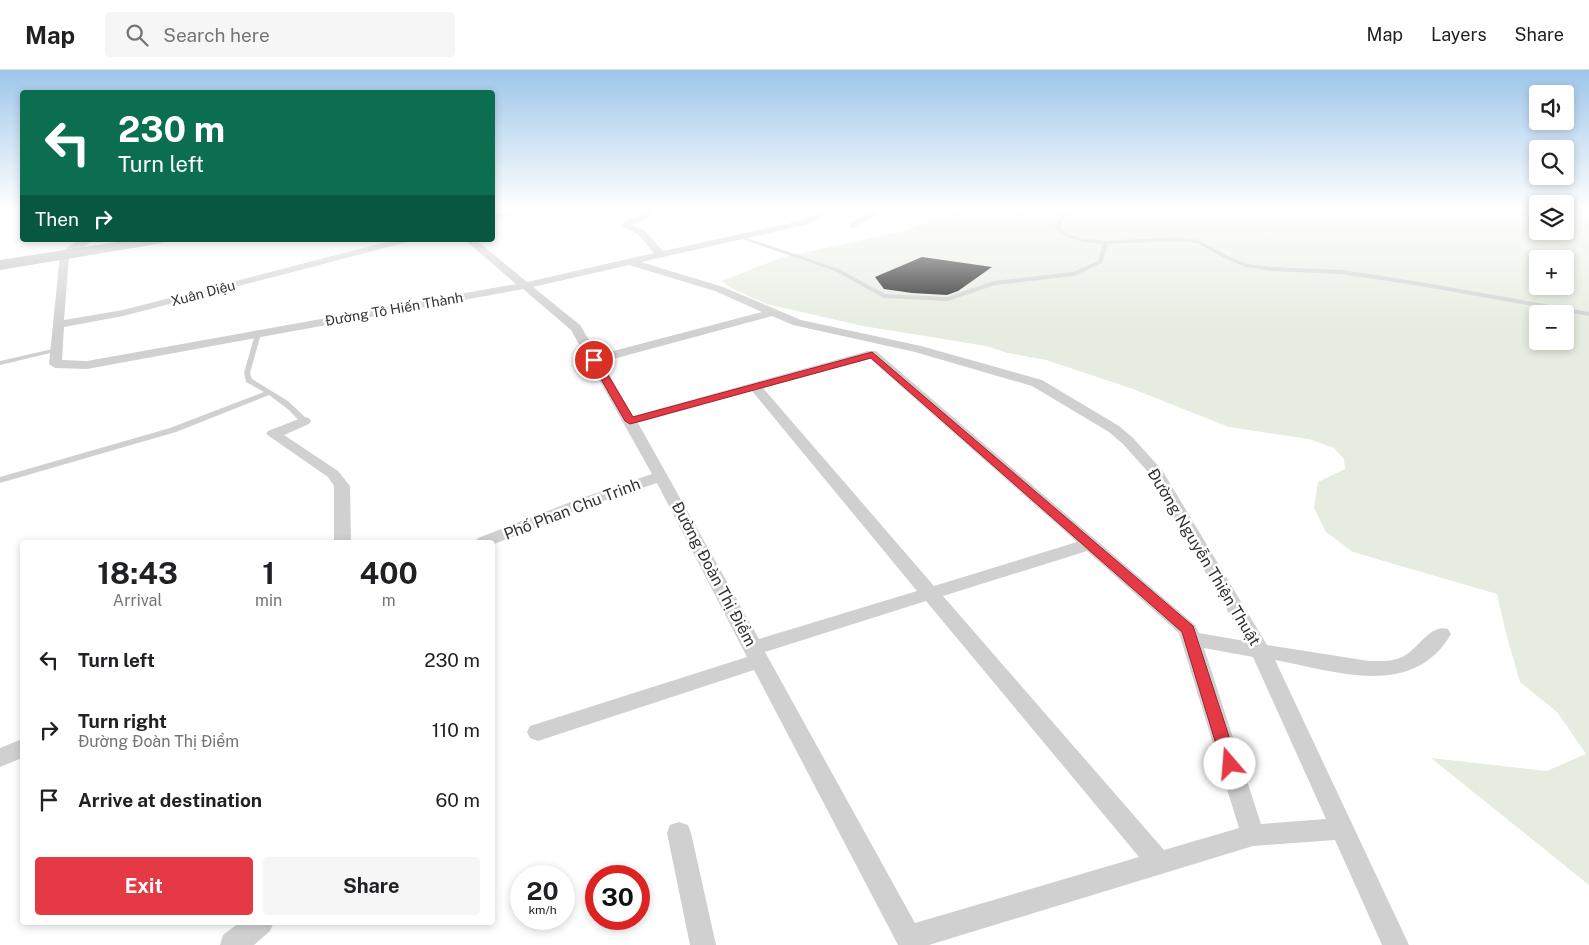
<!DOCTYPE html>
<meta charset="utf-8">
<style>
:root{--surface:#fff;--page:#f6f6f6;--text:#202124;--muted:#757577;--line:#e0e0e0;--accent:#e63946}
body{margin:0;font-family:"Public Sans",sans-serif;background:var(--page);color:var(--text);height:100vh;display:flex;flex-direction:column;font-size:19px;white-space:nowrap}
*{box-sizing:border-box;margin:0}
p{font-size:16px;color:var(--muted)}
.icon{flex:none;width:28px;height:28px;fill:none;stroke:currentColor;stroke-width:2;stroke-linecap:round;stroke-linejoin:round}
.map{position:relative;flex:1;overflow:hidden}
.drawer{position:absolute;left:20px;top:470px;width:475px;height:385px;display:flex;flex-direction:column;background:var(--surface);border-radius:5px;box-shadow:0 2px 8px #0003}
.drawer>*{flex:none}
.guide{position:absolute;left:20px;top:20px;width:475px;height:152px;border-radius:5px;box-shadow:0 2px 8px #0003;background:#0b6e4f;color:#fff;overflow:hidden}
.buttons{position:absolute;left:1529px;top:15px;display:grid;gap:10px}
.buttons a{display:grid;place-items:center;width:45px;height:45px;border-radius:5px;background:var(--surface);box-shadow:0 2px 8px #0003;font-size:25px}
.speed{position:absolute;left:510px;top:795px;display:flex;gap:10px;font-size:25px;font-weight:700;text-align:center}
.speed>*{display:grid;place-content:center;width:65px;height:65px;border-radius:50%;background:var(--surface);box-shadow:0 2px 8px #0003;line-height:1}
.speed small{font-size:12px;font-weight:400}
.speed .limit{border:8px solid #d22;background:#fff;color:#111}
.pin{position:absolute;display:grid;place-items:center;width:42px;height:42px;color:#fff;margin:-21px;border:2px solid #fff;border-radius:50%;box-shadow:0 1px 5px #0007}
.me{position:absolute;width:55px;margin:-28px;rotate:342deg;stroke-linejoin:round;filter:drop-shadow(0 0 4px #0008)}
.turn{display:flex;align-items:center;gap:18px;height:105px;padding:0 15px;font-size:22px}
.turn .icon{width:65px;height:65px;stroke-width:2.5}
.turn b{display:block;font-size:35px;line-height:42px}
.then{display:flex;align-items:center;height:48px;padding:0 15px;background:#0003;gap:10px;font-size:19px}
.eta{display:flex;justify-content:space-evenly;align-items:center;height:85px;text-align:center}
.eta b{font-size:30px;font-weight:700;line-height:35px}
.button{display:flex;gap:10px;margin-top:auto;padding:10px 15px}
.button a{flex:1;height:58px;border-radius:5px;background:var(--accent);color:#fff;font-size:20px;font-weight:700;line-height:58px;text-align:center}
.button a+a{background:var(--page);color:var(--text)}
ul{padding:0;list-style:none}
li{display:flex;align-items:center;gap:15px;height:70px;padding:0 15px}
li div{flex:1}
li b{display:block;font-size:19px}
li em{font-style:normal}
header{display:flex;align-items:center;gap:30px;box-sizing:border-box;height:70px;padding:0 25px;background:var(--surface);border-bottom:1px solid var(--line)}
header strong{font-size:24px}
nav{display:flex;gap:28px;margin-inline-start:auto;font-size:18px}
.search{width:350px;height:45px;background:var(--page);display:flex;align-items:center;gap:12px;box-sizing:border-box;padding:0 18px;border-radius:5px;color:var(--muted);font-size:19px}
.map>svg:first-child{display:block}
.green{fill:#e6ecdf;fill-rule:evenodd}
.building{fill:#1a1a1a}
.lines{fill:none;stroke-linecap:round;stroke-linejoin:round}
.service{fill:#d0d0d0;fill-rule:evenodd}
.minor{fill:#d0d0d0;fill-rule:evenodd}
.tertiary{fill:#d0d0d0;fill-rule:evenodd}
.secondary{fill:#bdbdbd;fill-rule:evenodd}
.route{fill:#e63946;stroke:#96252e}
.labels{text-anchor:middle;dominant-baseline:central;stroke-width:5;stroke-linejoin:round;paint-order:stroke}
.far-street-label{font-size:14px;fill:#333;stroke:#fff}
.street-label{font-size:16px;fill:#333;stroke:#fff}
</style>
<header>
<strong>Map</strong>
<div class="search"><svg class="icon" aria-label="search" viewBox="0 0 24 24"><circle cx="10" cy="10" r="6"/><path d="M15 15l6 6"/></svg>Search here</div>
<nav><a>Map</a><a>Layers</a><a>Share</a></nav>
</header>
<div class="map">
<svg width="1589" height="875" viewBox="0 0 1589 875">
<rect width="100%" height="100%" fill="#fff"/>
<path class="green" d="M963 139H1537L1538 161H1565V139H1589V815L1431 688 1547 701 1586 684 1557 642 1520 612 1506 563 1497 524 1353 482 1326 462 1314 438 1318 412 1345 399 1344 389 1334 378 1309 369 1229 357 1133 319 1046 290 1008 283 986 276 863 256 766 234 733 219 722 211 780 188 899 162ZM1538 189H1565V216H1538ZM1538 244H1565V271H1538Z"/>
<polygon class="building" points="922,187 992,197 958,221 947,225 912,223 884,219 875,207"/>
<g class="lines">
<g class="service">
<path d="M1070 139H1075L1061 152V158L1068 164 1080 168 1106 171 1178 167 1198 170 1228 186 1247 194 1272 197 1342 200 1420 212 1589 242V246L1420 216 1342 204 1272 201 1246 197 1224 188 1197 173 1178 171 1108 174 1102 193 1074 206 995 215 948 231 884 228 835 201 736 167 741 166 839 199 885 224 947 227 994 211 1073 202 1098 191 1103 174C1086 172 1068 171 1055 158L1057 151Z"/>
<polygon points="258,262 261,264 250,303 252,309 288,331 307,349 308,351 307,353 301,353 289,340 269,325 176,362 0,413 0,407 170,358 264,322 246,312 244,303 255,264"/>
<polygon points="57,278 60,280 59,281 0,295 0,291"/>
</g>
<g class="minor">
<polygon points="520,139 537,139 492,151 492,145"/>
<path d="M648 139H658L644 150 632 155 644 160 663 181 799 151 826 139H838L805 155 641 192 723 217 801 250 921 276 1042 310 1119 356 1133 368 1162 400 1267 575 1369 591C1380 591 1393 592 1404 586 1419 578 1430 554 1448 559L1451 564C1413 630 1334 601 1275 590L1409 875H1382L1335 770 1253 776 929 875H898L754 600 538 671 530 668 527 662 530 656 747 587 657 413 588 436 492 475V472H475L478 468 576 430 652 404 571 260 523 219 87 299 55 298 49 294 60 184H68L69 186 64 250 123 240 394 170H410L408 172 123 246 64 257 62 290 87 291 516 214 465 170H476L527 212 654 183 638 164 622 156 625 151 638 146ZM629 195 715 221 762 242 598 285 580 255 533 217ZM772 246 793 255 915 282 1032 316 1109 362 1123 374 1148 402 1245 571 1199 563 1195 555 876 281H868L633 346 602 292ZM870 289 1077 472 934 516 763 318ZM752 321 917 521 759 569 638 353ZM1087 481 1179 563 1239 758 1164 780 943 526ZM926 531 1139 787 915 853 765 582ZM1204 578 1253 587 1326 749 1261 754Z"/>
<polygon points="853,139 868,139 877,145 853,158 850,157 850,153 866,144"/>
<polygon points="304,347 309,348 311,351 309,354 284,365 338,401 350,416 351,472 334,472 334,416 328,407 266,364 268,361"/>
<polygon points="22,669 22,688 0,697 0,678"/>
<polygon points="679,752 688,755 691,763 716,875 690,875 667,763 670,755"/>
<polygon points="240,852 274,852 270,861 254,875 220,875 223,865"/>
</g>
<polygon class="tertiary" points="79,170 93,170 69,189 59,189 57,186 59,183"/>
<polygon class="secondary" points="130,170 164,170 162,173 157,174 0,200 0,190"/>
</g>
<linearGradient id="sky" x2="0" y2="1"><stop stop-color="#9ec6ea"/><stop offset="0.53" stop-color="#fff"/><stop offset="1" stop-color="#fff" stop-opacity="0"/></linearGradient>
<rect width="1589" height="262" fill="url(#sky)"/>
<polygon class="route" points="872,282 1193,556 1238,694 1236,698 1230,700 1225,698 1222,694 1182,562 871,288 630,354 625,351 590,290 594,287 598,288 633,347"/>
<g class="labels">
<g class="far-street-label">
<text transform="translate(203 223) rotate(-15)">Xuân Diệu</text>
<text transform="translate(394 239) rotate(-10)">Đường Tô Hiến Thành</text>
</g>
<g class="street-label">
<text transform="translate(572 439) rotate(-21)">Phố Phan Chu Trinh</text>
<text transform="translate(1204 487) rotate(59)">Đường Nguyễn Thiện Thuật</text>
<text transform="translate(714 504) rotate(62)">Đường Đoàn Thị Điểm</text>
</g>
</g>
</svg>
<div class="buttons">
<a><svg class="icon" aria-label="sound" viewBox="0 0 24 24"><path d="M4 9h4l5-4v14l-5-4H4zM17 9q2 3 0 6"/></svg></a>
<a><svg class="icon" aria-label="search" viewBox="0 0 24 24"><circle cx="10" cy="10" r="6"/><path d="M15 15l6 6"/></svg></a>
<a><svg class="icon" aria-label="layers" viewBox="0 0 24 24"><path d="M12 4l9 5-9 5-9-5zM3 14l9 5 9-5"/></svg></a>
<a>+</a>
<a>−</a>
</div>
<div class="speed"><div>20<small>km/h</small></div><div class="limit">30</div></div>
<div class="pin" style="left:594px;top:290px;background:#d93025"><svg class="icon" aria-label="arrive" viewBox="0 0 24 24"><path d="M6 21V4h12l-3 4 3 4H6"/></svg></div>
<svg class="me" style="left:1230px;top:694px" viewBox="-20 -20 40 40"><circle r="19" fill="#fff"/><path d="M0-13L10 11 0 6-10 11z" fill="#e63946"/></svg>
<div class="guide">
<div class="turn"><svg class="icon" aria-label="left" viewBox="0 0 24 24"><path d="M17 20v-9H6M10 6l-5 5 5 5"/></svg><div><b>230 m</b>Turn left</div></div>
<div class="then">Then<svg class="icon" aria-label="right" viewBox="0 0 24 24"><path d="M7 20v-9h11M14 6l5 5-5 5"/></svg></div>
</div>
<section class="drawer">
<div class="eta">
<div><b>18:43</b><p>Arrival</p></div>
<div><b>1</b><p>min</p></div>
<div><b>400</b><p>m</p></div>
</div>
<ul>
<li><svg class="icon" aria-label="left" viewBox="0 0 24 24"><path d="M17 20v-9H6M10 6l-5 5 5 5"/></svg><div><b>Turn left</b></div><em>230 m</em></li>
<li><svg class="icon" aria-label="right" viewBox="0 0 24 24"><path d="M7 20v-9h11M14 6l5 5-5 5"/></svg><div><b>Turn right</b><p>Đường Đoàn Thị Điểm</p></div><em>110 m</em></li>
<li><svg class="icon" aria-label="arrive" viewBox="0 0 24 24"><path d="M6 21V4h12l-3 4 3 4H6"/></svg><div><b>Arrive at destination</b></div><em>60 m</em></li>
</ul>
<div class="button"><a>Exit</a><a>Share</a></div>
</section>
</div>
